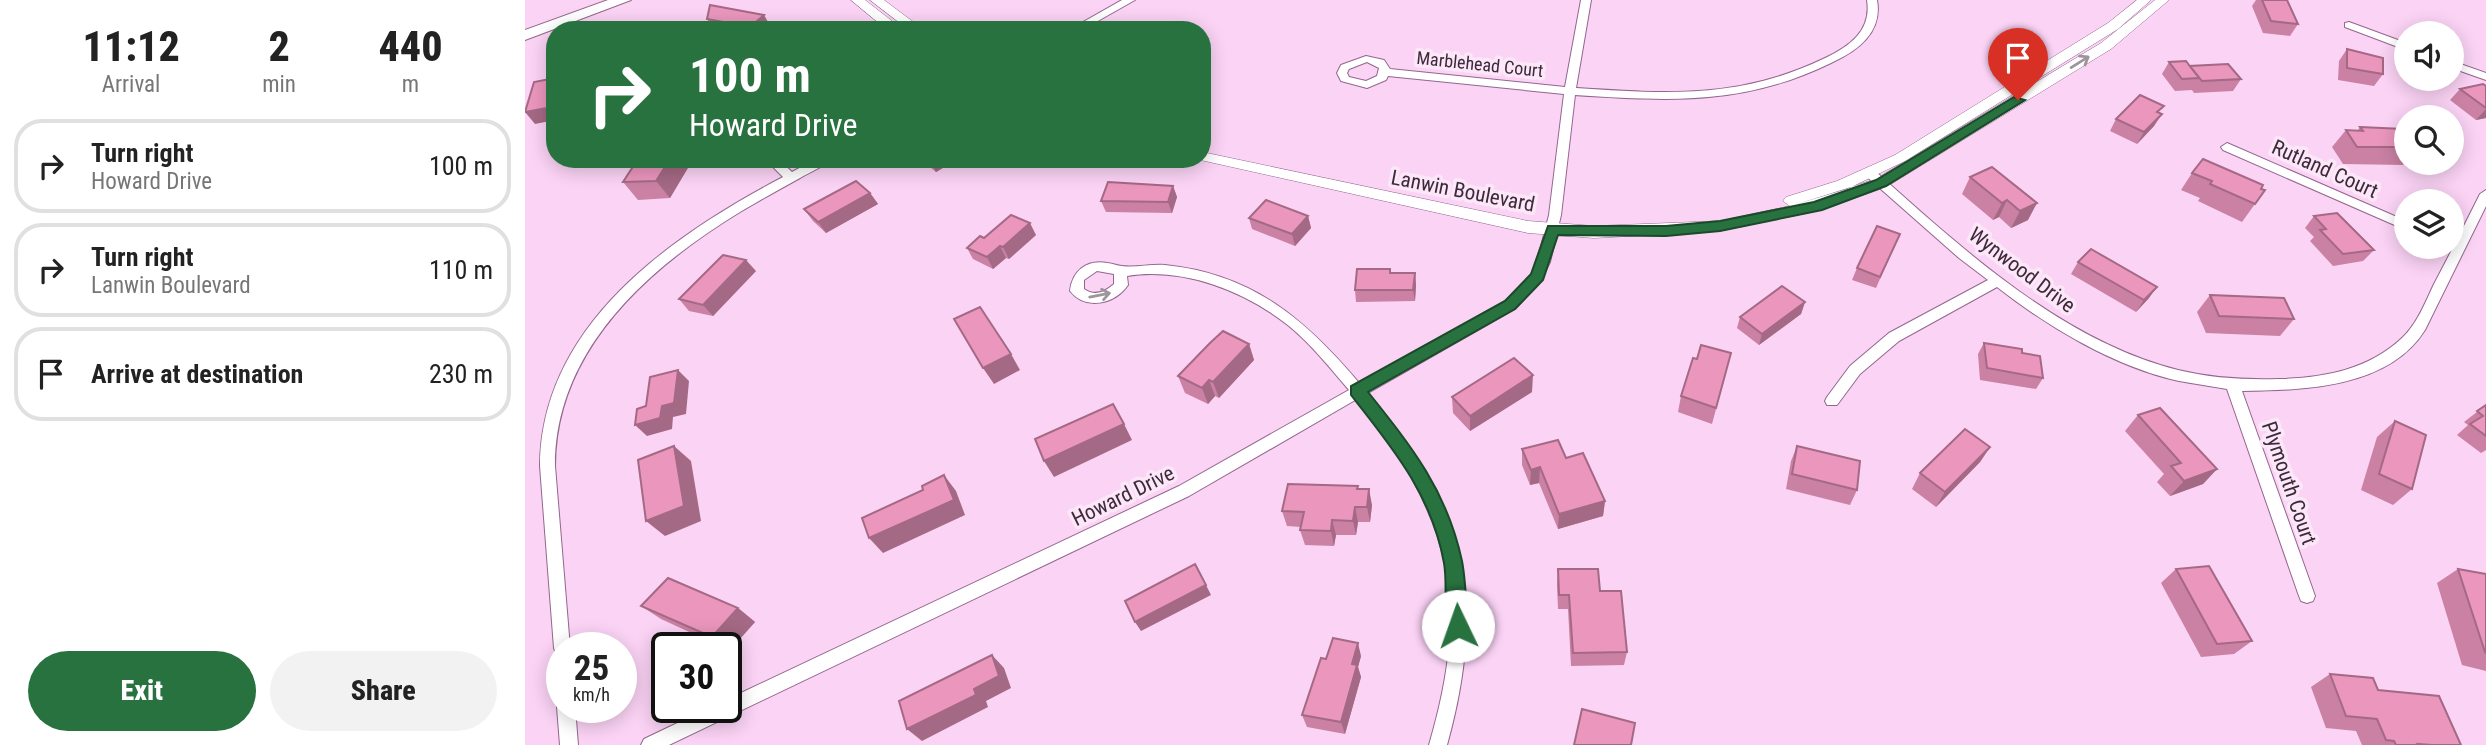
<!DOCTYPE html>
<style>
:root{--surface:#fff;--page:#f2f2f2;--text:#222;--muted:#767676;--line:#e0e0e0;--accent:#287240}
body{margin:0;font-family:"Roboto Condensed",sans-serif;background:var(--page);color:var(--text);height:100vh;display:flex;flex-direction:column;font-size:26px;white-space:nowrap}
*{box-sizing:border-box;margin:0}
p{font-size:23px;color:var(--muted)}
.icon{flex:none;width:38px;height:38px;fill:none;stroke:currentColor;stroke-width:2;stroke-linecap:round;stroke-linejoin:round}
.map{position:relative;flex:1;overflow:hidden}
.drawer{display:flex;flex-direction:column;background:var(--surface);width:525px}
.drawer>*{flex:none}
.guide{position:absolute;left:21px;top:21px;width:665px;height:147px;border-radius:28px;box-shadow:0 4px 18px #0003;background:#287240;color:#fff;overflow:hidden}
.fabs{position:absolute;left:1869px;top:21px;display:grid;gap:14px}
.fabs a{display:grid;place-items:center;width:70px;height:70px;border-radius:50%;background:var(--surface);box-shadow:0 4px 18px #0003;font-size:35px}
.speed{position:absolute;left:21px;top:632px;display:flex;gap:14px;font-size:35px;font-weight:700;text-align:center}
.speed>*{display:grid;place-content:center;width:91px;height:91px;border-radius:50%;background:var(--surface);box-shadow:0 4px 18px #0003;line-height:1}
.speed small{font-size:18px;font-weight:400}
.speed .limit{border:4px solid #111;border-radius:10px;background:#fff;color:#111}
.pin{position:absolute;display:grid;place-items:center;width:60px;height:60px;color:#fff;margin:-72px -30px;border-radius:50% 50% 50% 0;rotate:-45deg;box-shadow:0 0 7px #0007}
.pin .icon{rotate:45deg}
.me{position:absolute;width:77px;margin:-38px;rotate:357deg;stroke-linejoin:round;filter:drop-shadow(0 0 5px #0008)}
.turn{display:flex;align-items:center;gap:24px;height:147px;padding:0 28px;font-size:32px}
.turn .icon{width:91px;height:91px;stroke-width:2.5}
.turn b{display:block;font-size:49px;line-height:60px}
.eta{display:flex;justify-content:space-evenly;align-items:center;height:119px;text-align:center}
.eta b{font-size:42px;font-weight:800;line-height:49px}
.cta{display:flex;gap:14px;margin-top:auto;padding:14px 28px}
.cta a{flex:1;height:80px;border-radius:42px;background:var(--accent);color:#fff;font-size:28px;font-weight:800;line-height:80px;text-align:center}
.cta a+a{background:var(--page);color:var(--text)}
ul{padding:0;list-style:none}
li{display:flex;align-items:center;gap:21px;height:94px;margin:0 14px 10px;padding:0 14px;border:4px solid var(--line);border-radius:28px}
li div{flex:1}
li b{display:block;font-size:26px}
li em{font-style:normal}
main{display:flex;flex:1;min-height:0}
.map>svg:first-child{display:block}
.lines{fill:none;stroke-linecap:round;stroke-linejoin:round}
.minor-casing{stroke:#93668d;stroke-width:2}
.tertiary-casing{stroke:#93668d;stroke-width:1}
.secondary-casing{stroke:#93668d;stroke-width:2}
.minor{fill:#fff;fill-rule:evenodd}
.tertiary{fill:#fff;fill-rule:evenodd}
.secondary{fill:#fff;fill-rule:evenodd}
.wall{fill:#ca81a3}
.shaded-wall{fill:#a46984}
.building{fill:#eb96bd;stroke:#a46984;stroke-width:2}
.oneway{stroke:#9e949c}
.route{fill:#287240;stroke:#1a4a2a;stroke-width:2}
.labels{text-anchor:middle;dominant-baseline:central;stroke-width:7;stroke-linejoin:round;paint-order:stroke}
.far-street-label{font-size:18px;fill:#3c2939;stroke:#fce7f9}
.street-label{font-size:21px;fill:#3c2939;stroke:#fce7f9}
</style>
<main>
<section class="drawer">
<div class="eta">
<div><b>11:12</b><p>Arrival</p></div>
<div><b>2</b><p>min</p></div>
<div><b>440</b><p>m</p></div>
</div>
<ul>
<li><svg class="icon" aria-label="right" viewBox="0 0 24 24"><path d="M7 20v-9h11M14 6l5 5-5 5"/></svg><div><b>Turn right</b><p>Howard Drive</p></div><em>100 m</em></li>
<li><svg class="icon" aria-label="right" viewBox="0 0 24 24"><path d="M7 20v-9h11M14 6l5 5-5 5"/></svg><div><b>Turn right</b><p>Lanwin Boulevard</p></div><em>110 m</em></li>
<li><svg class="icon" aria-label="arrive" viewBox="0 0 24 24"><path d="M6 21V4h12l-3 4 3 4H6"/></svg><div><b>Arrive at destination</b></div><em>230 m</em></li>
</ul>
<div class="cta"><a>Exit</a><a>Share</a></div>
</section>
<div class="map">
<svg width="1961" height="745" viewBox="0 0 1961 745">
<rect width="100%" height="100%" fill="#fbd3f5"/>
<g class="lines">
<defs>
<g id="minor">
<polygon points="597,0 610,0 557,30 544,30"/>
<path d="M1056 0H1066L1051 88C1142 94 1214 99 1298 59 1324 47 1347 31 1342 0H1352C1358 32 1333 51 1306 63 1218 106 1145 101 1050 95L1036 215 1025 262 1013 285 990 309 843 393C938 510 963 598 922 745H904C947 599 926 517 832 399L664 496 144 745H116L119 739 186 707H201V700L654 486 824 390C805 368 787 345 764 326 720 291 659 267 602 276L603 285C590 304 561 311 545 291 547 272 561 259 582 263 587 263 592 266 597 266 610 268 625 264 640 265 728 274 780 319 835 384L980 301 1004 279 1012 262 1024 215 1039 94 863 76 861 80 842 88 816 81 812 73 816 65 841 56 859 60 865 69 1040 87ZM842 62 854 68 852 76 841 81 824 77 822 73 824 69ZM572 271 589 274V284C580 292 570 297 559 289V280Z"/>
<polygon points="1824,22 1881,43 1881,50 1820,27 1820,23"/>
<polygon points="1927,61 1961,73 1961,80 1927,68"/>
<polygon points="1702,143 1881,221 1881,230 1698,150 1696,147"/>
<path d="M240 159H253L267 172 291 159H307C298 167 285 172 275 178 255 189 235 200 215 212 123 268 30 350 30 466L45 648H37V656L31 654 29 648 15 466C16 325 146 236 258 177Z"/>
<path d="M1345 169 1349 170C1436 248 1537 341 1653 370 1686 378 1719 380 1753 379 1798 378 1843 370 1877 338 1892 324 1900 303 1909 284 1925 254 1940 224 1955 194L1961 190V206L1900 330C1863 389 1777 390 1717 391L1790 596 1788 601 1782 603 1776 601 1774 596 1702 389C1686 386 1670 384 1654 381 1590 367 1523 327 1472 287L1374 341 1335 374 1312 405H1302L1300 401 1302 397 1325 366 1364 333 1463 280 1434 258 1341 176 1339 173Z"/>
<polygon points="37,700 37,707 50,707 53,745 35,745 32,707"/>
</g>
<g id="tertiary">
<polygon points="326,0 340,0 367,21 360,25 355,24"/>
<polygon points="345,0 359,0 399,30 384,30"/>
<polygon points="1612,0 1626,0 1593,29 1380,161 1322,189 1269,205 1351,179 1576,43 1630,0 1644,0 1586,49 1361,187 1292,211 1195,231 1069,238 1003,233 671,159 677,159 677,152 1003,221 1069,226 1195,221 1265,206 1258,201 1261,197 1312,181 1370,155 1583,23"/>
</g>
<polygon id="secondary" points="83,0 106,0 0,40 0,30"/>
</defs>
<use href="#minor" class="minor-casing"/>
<use href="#tertiary" class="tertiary-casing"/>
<use href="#secondary" class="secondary-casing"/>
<use href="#minor" class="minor"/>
<use href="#tertiary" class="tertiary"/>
<use href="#secondary" class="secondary"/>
</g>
<g class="wall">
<polygon points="1731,0 1762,0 1773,24 1765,36 1738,33 1727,6"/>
<polygon points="182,19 246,27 242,30 189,30"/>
<polygon points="1822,49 1858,74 1849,86 1813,80 1814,61"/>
<polygon points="1644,62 1716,79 1708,91 1669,93 1667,90 1650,91 1637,74"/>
<polygon points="1961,86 1961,118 1951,120 1925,100 1935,89"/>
<polygon points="1634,113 1629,126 1612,144 1585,131 1591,119"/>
<polygon points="1835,127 1881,131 1881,160 1878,165 1818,164 1807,147 1821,130 1833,130"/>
<polygon points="113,159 166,159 167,161 145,198 113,200 98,182"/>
<polygon points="398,159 433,159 411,172 399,162"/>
<polygon points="1467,167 1503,220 1486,228 1474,217 1468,220 1437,194 1445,177"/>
<polygon points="1667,173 1736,189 1740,190 1717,222 1673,201 1675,198 1656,190"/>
<polygon points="648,186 652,197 647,213 581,212 576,201"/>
<polygon points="345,193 353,204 301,233 288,221 279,209"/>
<polygon points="783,216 786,228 770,246 727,229 724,218"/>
<polygon points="1789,216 1849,250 1838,261 1808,266 1785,241 1789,237 1780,228"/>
<polygon points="511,235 484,259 481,258 468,269 448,259 442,248 459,238"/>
<polygon points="1370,245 1351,288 1327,280 1332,268"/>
<polygon points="1553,262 1624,298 1611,312 1546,274"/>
<polygon points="231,271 188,316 164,311 154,299"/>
<polygon points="866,273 890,273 891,285 890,301 831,302 830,290"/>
<polygon points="1685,295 1769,319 1755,336 1681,333 1672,312"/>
<polygon points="1280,302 1276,314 1234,345 1212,328 1215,317"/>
<polygon points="1459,343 1497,353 1518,378 1511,389 1455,380 1453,354"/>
<polygon points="724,344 729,360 694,398 690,396 683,404 660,393 653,376"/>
<polygon points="1206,353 1187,424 1153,412 1156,396"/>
<polygon points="1007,392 945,431 928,413 927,397"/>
<polygon points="1961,405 1961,450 1956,453 1932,435 1943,425 1939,422"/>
<polygon points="1613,415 1692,469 1678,484 1645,496 1632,482 1639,474 1600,431"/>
<polygon points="1870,421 1887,489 1868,505 1836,490 1852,437"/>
<polygon points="1272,446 1332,490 1325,505 1261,489 1266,461"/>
<polygon points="1465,447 1455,462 1411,507 1387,489 1395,473"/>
<polygon points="997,449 1041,458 1080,501 1078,516 1033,529 1014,483 1005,485 997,465"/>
<polygon points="833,486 833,489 847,505 845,522 833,522 831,535 811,535 809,546 780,545 775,530 776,527 762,526 757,511"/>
<polygon points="1033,569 1075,591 1102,652 1099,665 1046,666 1043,609 1033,609 1032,584"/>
<polygon points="1651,569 1727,641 1709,654 1676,657 1636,583"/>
<polygon points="1933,569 1961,574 1961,671 1937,665 1912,583"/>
<polygon points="116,606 213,608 230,622 205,650 201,649 201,648 199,648 136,619"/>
<polygon points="836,656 833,667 836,677 820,734 782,727 777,715 801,659"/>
<polygon points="1805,674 1853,690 1936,745 1837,745 1831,731 1801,728 1786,687"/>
</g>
<g class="shaded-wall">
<polygon points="239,15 246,27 242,30 226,30 225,27"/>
<polygon points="30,82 30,120 10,124 0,112"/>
<polygon points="1961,109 1961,118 1951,120"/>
<polygon points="1637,114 1629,126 1612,144 1619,132"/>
<polygon points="74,159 90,159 79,165"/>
<polygon points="145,159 166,159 167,161 145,198 131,181"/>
<polygon points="406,159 433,159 411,172 405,160"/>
<polygon points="648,186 652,197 647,213 643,202"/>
<polygon points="345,193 353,204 301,233 293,222"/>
<polygon points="1482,200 1474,217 1468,220 1477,203"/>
<polygon points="1512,203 1503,220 1486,228 1495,211"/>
<polygon points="783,216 786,228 770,246 767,234"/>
<polygon points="505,223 511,235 484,259 478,247"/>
<polygon points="475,246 481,258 468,269 462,257"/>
<polygon points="221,260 231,271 188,316 178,305"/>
<polygon points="890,273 891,285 890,301 888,290"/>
<polygon points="1632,287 1624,298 1611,312 1619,300"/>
<polygon points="1280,302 1276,314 1234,345 1237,334"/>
<polygon points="724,344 729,360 694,398 688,382"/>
<polygon points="486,354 495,370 469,384 458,368"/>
<polygon points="153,370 164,381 161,414 148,417 147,429 122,436 110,425 137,406"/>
<polygon points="1008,375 1007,392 945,431 945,416"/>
<polygon points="684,380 690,396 683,404 677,388"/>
<polygon points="599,424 607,440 529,477 519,461"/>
<polygon points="149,446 166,461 176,521 140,536 121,521"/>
<polygon points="1465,447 1455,462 1411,507 1420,492"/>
<polygon points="1015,467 1014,483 1005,485 1006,470"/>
<polygon points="1692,469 1678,484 1645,496 1659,481"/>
<polygon points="419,475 431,491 440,515 358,553 344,538"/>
<polygon points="844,489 847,505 845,522 842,507"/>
<polygon points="1080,501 1078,516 1033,529 1034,514"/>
<polygon points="830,507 833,522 831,535 828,521"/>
<polygon points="807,520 811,535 809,546 806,531"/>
<polygon points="681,585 686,595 616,631 610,622"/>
<polygon points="213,608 230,622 205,650 187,637"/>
<polygon points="833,643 836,656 833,667 836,677 820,734 816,722 827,664"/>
<polygon points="467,655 479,668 486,688 461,701 463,707 397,741 382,729 449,689"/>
</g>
<g class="building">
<polygon points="1737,0 1762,0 1773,24 1746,21"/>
<polygon points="185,5 239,15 225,27 182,19"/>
<polygon points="1822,49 1858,58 1858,74 1822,68"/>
<polygon points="1661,61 1674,78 1657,79 1644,62"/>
<polygon points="1703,64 1716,79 1677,81 1665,66"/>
<polygon points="30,78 30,82 22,108 0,112 9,82"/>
<polygon points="1958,84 1961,86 1961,108 1935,89"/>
<polygon points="1615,95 1639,106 1632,112 1637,114 1619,132 1591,119"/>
<polygon points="1835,127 1879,129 1881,131 1881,147 1832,147 1821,130 1838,131"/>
<polygon points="113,159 145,159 131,181 98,182"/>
<polygon points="1678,159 1738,185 1736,189 1740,190 1730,204 1685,184 1687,181 1667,173"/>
<polygon points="1467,167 1512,203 1495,211 1482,200 1477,203 1445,177"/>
<polygon points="331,181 345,193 293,222 279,209"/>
<polygon points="583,182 648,186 643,202 576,201"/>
<polygon points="741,200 783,216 767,234 724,218"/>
<polygon points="1812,213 1849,250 1818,254 1795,230 1801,229 1789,216"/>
<polygon points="486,215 505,223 478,247 475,246 462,257 442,248 455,236 459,238"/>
<polygon points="1352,226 1375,234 1355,277 1332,268"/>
<polygon points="1566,249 1632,287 1619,300 1553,262"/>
<polygon points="198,255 221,260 178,305 154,299"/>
<polygon points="832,269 865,269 865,273 890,273 888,290 830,290"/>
<polygon points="1257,286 1280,302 1237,334 1215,317"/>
<polygon points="1685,295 1759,298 1769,319 1694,316"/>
<polygon points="455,307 486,354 458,368 429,319"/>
<polygon points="698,331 724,344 688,382 684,380 677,388 653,376 685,343"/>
<polygon points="1459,343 1497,349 1497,353 1515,356 1518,378 1462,368"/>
<polygon points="1176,345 1206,353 1191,408 1156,396 1168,358 1172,359"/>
<polygon points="989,358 1008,375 945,416 927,397"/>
<polygon points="153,370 149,403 137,406 135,418 110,425 112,409 121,406 125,377"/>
<polygon points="588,404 599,424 519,461 510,439"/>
<polygon points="1961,405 1961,436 1945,424 1958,416 1952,411"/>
<polygon points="1635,408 1692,469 1659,481 1646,466 1656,463 1613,415"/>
<polygon points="1870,421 1901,435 1887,489 1854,474"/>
<polygon points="1440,429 1465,447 1420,492 1395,473"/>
<polygon points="1033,440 1041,458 1058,453 1080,501 1034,514 1015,467 1006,470 997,449"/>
<polygon points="149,446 159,506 121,521 113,460"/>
<polygon points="1272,446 1335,461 1332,490 1267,474"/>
<polygon points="419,475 429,500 344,538 337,518 398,490 397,486"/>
<polygon points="763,484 833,486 832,489 844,489 842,507 830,507 828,521 807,520 806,531 775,530 779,512 757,511"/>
<polygon points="670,564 681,585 610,622 600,601"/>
<polygon points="1684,566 1727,641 1692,644 1651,569"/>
<polygon points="1033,569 1073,569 1075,591 1096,591 1102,652 1048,653 1044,595 1034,595"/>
<polygon points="1933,569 1961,574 1961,653 1960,652"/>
<polygon points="143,578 213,608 187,637 116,606"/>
<polygon points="808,638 833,643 827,664 832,665 816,722 777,715 796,658 801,659"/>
<polygon points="467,655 474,676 449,689 451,695 382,729 374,701"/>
<polygon points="1805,674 1848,678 1853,690 1914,696 1936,745 1907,745 1893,744 1894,745 1871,745 1869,741 1861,740 1852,719 1821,716"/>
<polygon points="1057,709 1110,723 1106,745 1049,745"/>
</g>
<defs><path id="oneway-shaft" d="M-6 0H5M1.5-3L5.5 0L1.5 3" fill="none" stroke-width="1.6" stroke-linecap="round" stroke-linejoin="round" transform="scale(1.75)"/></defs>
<g class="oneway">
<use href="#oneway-shaft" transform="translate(1555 62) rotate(-32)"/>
<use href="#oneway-shaft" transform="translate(575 295) rotate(-11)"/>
</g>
<path class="route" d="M1489 97 1500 100 1361 186 1297 210 1195 231 1141 236 1033 235 1018 280 990 309 843 392C887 447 922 491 937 561 941 582 941 605 943 626L940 632 933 635 926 632C917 612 923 585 919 563 907 495 867 447 826 395V386L980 301 1006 274 1023 226H1141L1195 221 1289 202 1351 180Z"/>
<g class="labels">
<g class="far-street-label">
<text transform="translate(955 64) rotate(6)">Marblehead Court</text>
</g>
<g class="street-label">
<text transform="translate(1800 169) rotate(24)">Rutland Court</text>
<text transform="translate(938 191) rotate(11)">Lanwin Boulevard</text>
<text transform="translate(1497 270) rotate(37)">Wynwood Drive</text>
<text transform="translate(1764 483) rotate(71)">Plymouth Court</text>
<text transform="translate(598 496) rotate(-26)">Howard Drive</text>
</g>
</g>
</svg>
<div class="fabs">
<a><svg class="icon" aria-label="sound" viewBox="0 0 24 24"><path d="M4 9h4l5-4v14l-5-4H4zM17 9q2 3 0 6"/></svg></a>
<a><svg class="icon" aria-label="search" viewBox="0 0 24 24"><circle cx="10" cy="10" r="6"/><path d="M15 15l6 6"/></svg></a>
<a><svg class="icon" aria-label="layers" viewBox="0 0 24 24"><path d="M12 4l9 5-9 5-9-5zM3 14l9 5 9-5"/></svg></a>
</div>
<div class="speed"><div>25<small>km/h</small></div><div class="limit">30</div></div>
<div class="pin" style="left:1493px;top:100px;background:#d93025"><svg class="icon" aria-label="arrive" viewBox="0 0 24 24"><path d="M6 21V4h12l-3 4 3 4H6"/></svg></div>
<svg class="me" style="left:933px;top:626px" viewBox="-20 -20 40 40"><circle r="19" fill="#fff"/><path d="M0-13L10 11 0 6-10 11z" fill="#287240"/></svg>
<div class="guide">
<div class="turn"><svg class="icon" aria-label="right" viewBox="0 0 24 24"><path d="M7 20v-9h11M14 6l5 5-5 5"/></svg><div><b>100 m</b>Howard Drive</div></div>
</div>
</div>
</main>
